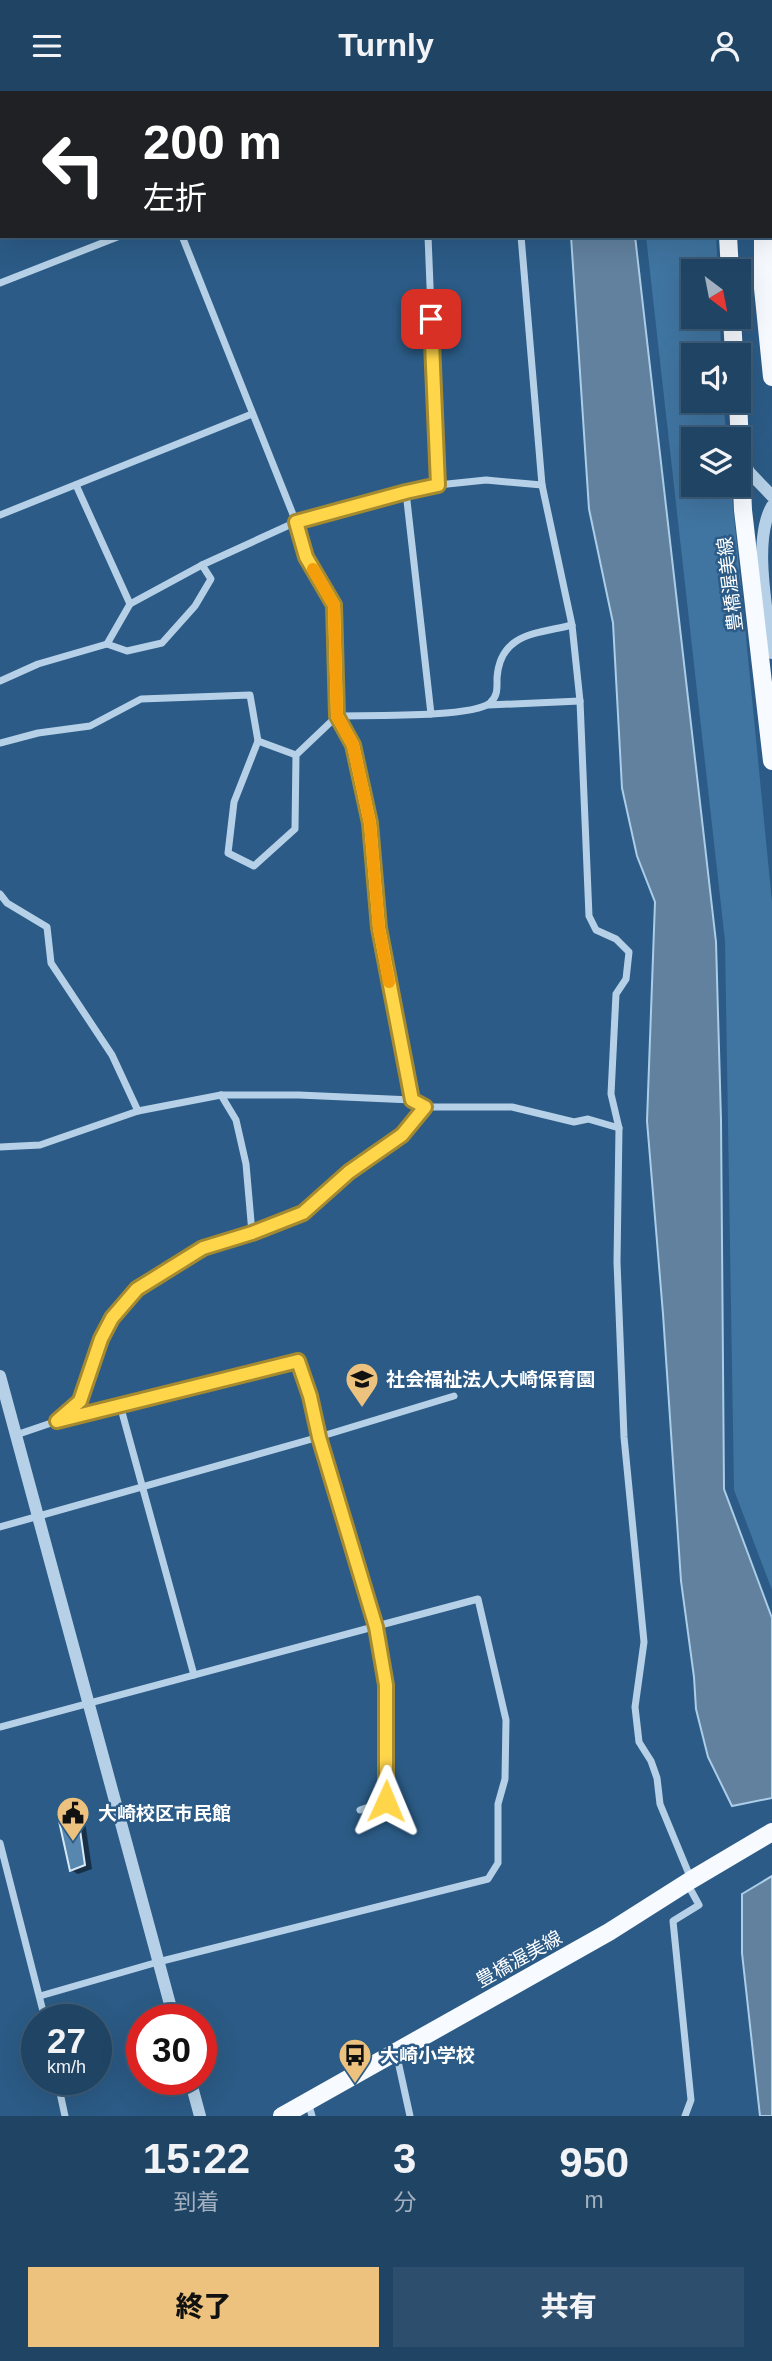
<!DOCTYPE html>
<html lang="ja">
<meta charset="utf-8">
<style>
:root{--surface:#204464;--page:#2d4e6d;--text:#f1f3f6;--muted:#a2b0bf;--line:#3d5c78;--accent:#edc27e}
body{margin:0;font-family:Helvetica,"Noto Sans JP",sans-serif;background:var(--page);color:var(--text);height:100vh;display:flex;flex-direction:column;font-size:26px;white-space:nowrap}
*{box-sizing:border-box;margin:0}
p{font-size:23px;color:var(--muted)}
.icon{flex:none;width:38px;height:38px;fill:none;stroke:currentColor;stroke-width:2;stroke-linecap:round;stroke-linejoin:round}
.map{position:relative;height:2025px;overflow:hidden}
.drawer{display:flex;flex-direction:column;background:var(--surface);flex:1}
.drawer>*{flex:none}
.banner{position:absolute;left:0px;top:0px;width:774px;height:147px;box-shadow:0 7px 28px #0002,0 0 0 2px var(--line);background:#202124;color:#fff;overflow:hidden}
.needle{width:46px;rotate:148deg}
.fabs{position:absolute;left:681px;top:168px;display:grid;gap:14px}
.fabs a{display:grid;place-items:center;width:70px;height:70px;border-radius:0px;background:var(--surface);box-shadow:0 7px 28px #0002,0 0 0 2px var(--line);font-size:35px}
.speed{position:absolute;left:21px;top:1913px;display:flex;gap:14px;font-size:35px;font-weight:700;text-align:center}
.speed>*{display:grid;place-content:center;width:91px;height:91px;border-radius:50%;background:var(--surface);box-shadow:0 7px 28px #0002,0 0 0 2px var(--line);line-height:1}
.speed small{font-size:18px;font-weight:400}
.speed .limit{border:10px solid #d22;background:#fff;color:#111}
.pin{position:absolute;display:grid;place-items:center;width:60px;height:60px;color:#fff;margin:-30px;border-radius:14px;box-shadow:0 4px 10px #0006}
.me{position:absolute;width:77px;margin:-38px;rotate:1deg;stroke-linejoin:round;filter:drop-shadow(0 0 5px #0008)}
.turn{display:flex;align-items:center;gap:24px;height:147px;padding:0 28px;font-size:32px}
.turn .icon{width:91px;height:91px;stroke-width:2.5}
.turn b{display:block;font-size:49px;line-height:60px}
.eta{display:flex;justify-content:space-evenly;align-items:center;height:119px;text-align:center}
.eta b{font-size:42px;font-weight:800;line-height:49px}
.button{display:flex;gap:14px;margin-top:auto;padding:14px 28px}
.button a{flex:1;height:80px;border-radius:0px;background:var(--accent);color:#111;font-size:28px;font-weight:800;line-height:80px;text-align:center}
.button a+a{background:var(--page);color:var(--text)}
header{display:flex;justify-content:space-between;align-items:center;height:91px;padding:0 28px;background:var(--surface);font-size:32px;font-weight:800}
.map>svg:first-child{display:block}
.green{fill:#4075a1}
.water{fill:#61819e;stroke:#abcde7;stroke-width:2}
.shadow{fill:#0007}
.building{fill:#5787af;stroke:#d9e9f6;stroke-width:2}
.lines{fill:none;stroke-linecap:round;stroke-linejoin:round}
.minor{stroke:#b6d1e7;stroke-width:7}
.tertiary{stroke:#b6d1e7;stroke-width:12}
.primary{stroke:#f7fafe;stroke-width:18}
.route-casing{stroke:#a68a30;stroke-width:18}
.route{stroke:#ffd54a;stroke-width:12}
.slow{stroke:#f59e0b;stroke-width:12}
.labels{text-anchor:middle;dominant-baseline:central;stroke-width:5;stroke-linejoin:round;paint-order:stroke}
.street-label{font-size:19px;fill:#fff;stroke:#2b5b86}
.poi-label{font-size:19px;font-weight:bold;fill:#fff;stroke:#2b5b86;text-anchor:start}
</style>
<header><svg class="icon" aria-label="menu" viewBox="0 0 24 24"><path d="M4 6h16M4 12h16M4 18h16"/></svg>Turnly<svg class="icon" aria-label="person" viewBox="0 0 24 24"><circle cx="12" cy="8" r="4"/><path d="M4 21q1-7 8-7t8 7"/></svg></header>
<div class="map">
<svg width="772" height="2025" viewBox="0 0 772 2025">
<rect width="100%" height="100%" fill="#2b5b86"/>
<polygon class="green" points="646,145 716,145 718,180 693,180 693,226 720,226 721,264 693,264 693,310 723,310 727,348 693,348 693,394 731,394 772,811 772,1499 734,1399 725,850"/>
<g class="water">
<polygon points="571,145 635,145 716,851 721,1029 724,1398 772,1527 772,1707 732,1715 708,1666 696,1618 694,1586 681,1490 663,1223 647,1030 655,811 637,765 622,697 613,532 589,418"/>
<polygon points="772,1785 772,2025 760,2025 742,1862 742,1803"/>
</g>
<polygon class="shadow" points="77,1720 84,1724 92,1778 78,1783 71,1779"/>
<polygon class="building" points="77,1718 85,1774 70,1780 59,1730"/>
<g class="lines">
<g class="minor">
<polyline points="421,0 422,2"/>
<polyline points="524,0 524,2"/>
<polyline points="134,2 141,0"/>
<polyline points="308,2 308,0"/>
<polyline points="0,36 2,36"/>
<polyline points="182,145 296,431 306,466 334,514 337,625 353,654 370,732 379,837 412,1009"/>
<polyline points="428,145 438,394"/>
<polyline points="521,145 542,394 572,534 580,610 589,825 596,839 616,848 629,861 626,888 616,903 611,1003 619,1037 617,1171 624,1346 644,1551 635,1616 639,1651 651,1670 657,1687 660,1713 691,1788"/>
<polyline points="0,192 120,145"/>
<polyline points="76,394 130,513"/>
<polyline points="406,401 431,623"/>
<polyline points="0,424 252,323"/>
<polyline points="107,553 127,560 162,552 195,515 211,488 202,474"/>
<polyline points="0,590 38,573 107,553 130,513 202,474 296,431 406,401 438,394 486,389 542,394"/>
<polyline points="488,614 580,610"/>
<polyline points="258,650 296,664"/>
<path d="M0 652 38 642 90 635 141 608 250 604 258 650 234 711 228 762 254 775 295 738 296 664 337 625C365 624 471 627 490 612 498 605 497 597 497 587 500 542 536 543 572 534"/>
<polyline points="0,803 7,812 47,836 51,872 112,964 138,1020"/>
<polyline points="221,1004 236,1029 246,1073 252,1142"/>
<polyline points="0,1056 40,1054 138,1020 221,1004 299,1004 412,1009 426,1016 512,1016 574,1031 588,1028 619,1037"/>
<polyline points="120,1314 194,1584"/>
<polyline points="57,1330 298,1270 310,1305 319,1346 376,1536 386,1594 386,1710 360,1719"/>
<polyline points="16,1344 57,1330 80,1310 101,1248 112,1227 137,1198 203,1157 252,1142 303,1122 349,1081 402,1044 426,1016"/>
<polyline points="0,1436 319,1346 454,1305"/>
<polyline points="0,1636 478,1508 506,1629 505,1688 498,1713 498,1772 488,1788 158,1871 40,1905"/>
<polyline points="0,1752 45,1928"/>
<polyline points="396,1961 410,2025"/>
<polyline points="57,1988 65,2025"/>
<polyline points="308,2011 312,2025"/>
<polyline points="685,2025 691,2009 673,1830 699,1814 687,1792"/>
</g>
<g class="tertiary">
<polyline points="743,367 749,381 772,405"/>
<path d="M772 415C752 450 768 522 772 562"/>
<polyline points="0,1285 174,1928"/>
<polyline points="190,1988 200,2025"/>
</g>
<g class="primary">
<polyline points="723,0 723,2"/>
<polyline points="763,0 763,2"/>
<polyline points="728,145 730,180"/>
<polyline points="763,145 763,197 772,286"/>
<polyline points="732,226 734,264"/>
<polyline points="738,310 743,419 772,670"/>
<polyline points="282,2025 609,1841 691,1789 772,1741"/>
</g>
</g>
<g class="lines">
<defs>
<polyline id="route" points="386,1710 386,1594 376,1536 319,1346 310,1305 298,1270 57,1330 80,1310 101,1248 112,1227 137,1198 203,1157 252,1142 303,1122 349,1081 402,1044 425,1016 412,1009 379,837 370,732 353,654 337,625 334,514 306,466 296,431 406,401 438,394 431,228"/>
</defs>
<use href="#route" class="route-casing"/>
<use href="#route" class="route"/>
<polyline class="slow" points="313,478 334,514 337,625 353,654 370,732 379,837 389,891"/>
</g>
<defs>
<symbol id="school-pin" viewBox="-11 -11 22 30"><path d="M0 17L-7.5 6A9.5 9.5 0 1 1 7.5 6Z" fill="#edc27e" stroke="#2b5b86"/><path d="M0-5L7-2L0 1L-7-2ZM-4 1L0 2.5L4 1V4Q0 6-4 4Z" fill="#111"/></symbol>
<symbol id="civic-pin" viewBox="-11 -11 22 30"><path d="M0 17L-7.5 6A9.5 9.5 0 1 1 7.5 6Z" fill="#edc27e" stroke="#2b5b86"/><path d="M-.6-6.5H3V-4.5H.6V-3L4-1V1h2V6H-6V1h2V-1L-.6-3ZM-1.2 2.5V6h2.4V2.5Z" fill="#111"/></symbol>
<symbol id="bus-pin" viewBox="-11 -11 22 30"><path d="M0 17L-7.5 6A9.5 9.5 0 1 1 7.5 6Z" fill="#edc27e" stroke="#2b5b86"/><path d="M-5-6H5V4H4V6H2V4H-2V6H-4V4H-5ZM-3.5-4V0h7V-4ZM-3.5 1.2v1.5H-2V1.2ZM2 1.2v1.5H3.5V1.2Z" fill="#111"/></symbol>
</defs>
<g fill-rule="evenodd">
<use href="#school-pin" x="343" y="1269" width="38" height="52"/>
<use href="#civic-pin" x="54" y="1703" width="38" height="52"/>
<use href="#bus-pin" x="336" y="1945" width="38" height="52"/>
</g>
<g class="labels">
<g class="street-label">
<text transform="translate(730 493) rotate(-97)">豊橋渥美線</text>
<text transform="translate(519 1868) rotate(-29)">豊橋渥美線</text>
</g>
<g class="poi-label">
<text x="386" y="1288">社会福祉法人大崎保育園</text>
<text x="98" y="1722">大崎校区市民館</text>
<text x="380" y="1964">大崎小学校</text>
</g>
</g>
</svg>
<div class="fabs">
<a><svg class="needle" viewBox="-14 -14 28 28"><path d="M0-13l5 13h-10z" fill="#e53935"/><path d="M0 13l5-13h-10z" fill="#a2b0bf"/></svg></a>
<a><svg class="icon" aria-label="sound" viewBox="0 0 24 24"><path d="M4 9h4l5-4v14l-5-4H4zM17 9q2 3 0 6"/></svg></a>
<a><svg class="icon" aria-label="layers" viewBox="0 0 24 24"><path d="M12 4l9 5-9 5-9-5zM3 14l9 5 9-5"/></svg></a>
</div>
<div class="speed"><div>27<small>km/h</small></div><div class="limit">30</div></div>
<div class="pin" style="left:431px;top:228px;background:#d93025"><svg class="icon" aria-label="arrive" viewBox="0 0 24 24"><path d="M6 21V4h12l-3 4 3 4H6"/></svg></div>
<svg class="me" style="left:386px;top:1710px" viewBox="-20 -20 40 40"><path d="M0-17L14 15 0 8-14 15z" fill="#ffd54a" stroke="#fff" stroke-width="4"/></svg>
<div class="banner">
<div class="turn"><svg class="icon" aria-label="left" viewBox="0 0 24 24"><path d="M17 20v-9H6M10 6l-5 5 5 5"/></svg><div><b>200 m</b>左折</div></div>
</div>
</div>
<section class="drawer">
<div class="eta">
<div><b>15:22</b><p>到着</p></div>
<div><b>3</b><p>分</p></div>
<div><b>950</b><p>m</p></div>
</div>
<div class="button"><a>終了</a><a>共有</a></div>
</section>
